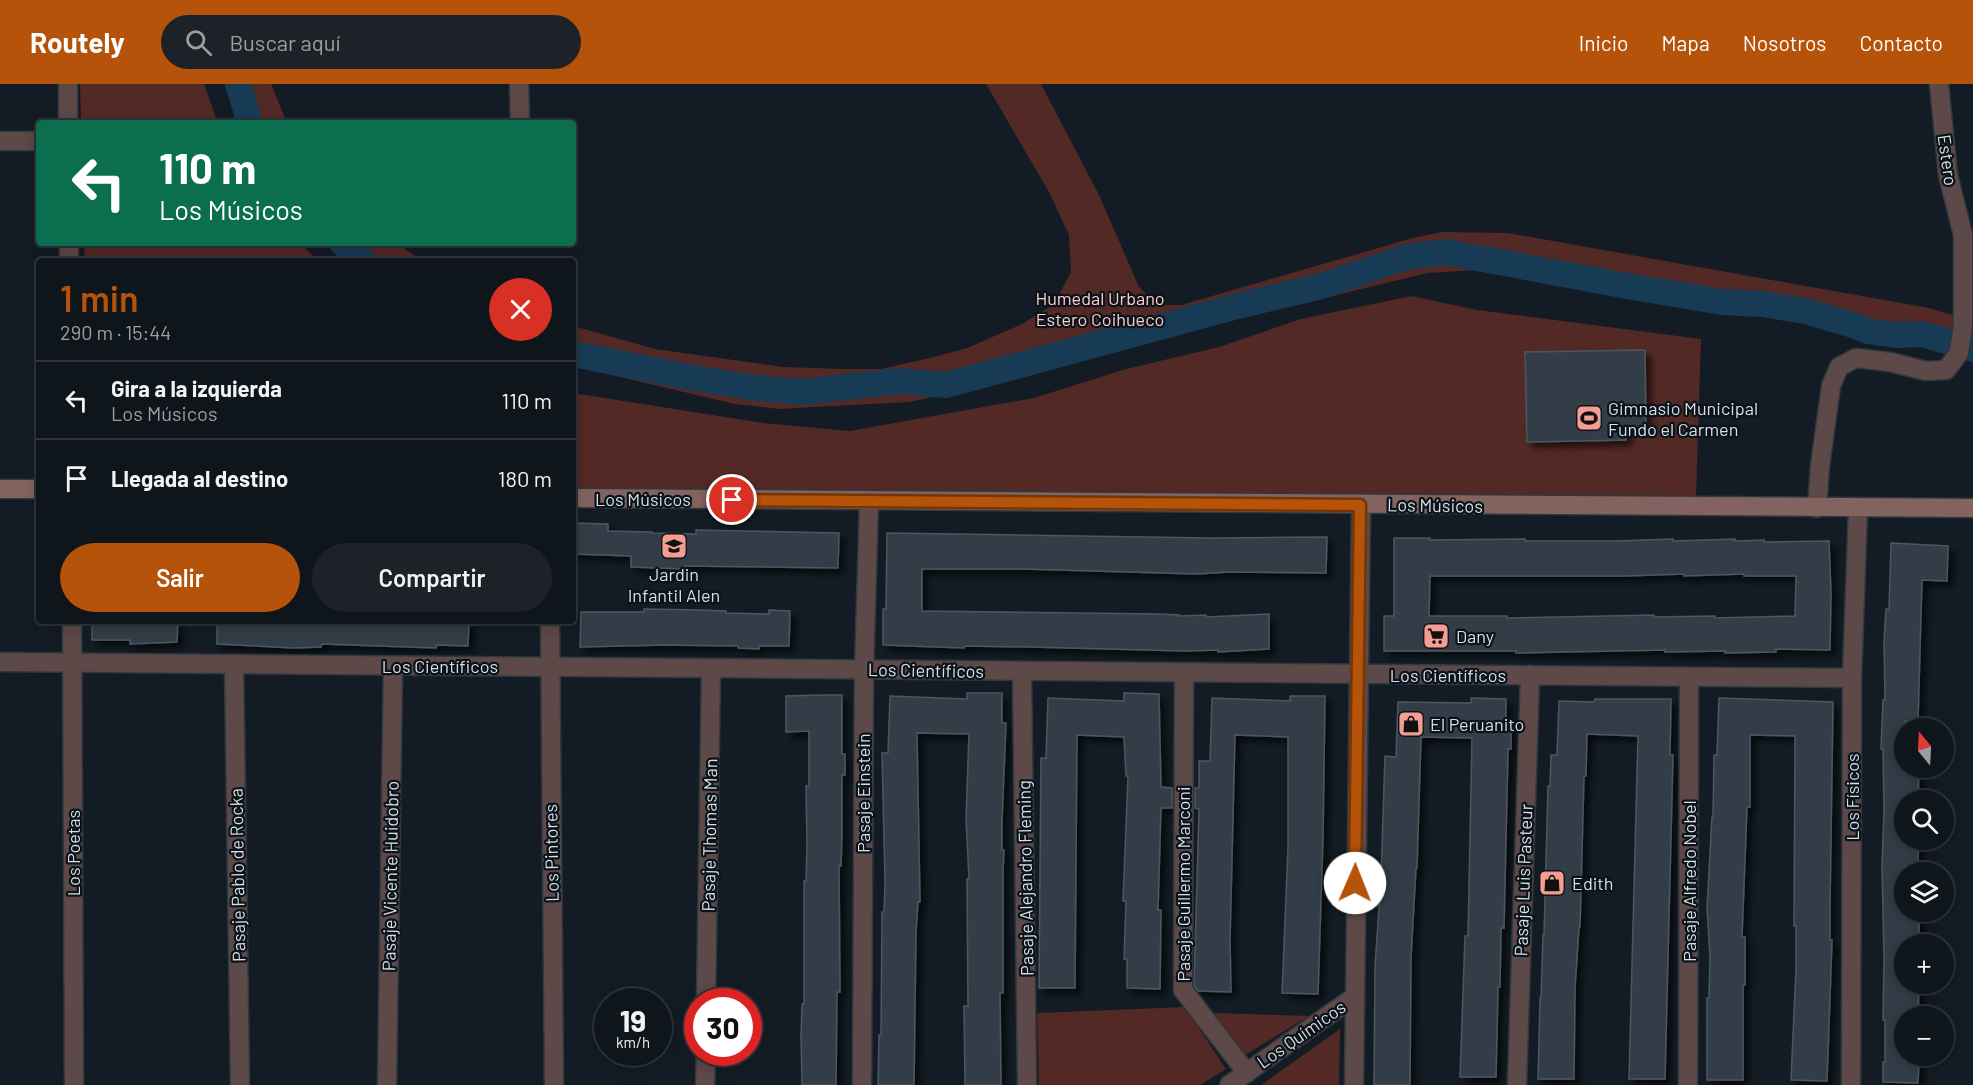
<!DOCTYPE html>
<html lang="es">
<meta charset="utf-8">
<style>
:root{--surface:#0e151b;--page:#1c2228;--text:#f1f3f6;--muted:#9b9fa3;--line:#2e343a;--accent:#b45309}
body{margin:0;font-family:Barlow,sans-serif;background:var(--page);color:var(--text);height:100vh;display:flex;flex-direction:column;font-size:22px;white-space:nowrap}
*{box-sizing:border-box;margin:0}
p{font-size:20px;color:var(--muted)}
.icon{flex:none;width:33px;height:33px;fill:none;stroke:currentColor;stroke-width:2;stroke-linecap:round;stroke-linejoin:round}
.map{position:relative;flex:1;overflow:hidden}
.side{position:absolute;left:36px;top:174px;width:540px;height:366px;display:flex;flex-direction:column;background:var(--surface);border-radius:6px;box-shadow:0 3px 15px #0003,0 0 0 2px var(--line)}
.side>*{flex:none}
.top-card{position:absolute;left:36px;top:36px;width:540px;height:126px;border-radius:6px;box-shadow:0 3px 15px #0003,0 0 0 2px var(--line);background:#0b6e4f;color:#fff;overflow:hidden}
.needle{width:39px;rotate:342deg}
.fabs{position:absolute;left:1894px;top:634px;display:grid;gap:12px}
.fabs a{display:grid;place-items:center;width:60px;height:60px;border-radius:50%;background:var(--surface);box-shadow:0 3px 15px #0003,0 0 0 2px var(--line);font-size:30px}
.speed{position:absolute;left:594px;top:904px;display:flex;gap:12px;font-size:30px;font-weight:700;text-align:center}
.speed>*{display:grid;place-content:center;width:78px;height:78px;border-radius:50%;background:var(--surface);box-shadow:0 3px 15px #0003,0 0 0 2px var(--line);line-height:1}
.speed small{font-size:15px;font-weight:400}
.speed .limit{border:9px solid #d22;background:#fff;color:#111}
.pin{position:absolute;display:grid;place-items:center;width:51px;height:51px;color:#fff;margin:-26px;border:3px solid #fff;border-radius:50%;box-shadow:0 2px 6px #0007}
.me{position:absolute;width:66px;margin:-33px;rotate:1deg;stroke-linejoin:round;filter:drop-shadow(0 0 4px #0008)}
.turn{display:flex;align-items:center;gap:21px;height:126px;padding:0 24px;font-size:27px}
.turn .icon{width:78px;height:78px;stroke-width:2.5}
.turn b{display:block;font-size:42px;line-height:51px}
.round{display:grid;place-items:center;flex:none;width:63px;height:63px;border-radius:32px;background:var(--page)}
.head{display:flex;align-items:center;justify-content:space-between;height:102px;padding:0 24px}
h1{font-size:36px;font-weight:600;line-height:45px;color:var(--accent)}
.cta{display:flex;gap:12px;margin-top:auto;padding:12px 24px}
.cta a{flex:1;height:69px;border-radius:36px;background:var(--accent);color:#fff;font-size:24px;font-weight:600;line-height:69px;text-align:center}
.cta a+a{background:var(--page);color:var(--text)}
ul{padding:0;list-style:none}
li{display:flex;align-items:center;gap:18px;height:78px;padding:0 24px;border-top:2px solid var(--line)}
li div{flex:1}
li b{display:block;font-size:22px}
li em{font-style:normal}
header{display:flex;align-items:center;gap:36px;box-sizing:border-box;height:84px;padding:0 30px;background:var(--accent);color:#fff}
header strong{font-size:28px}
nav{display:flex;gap:33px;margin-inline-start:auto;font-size:21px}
.search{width:420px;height:54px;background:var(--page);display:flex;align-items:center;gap:15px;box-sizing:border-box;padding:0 21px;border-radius:33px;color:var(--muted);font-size:22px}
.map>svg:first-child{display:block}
.green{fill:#522925}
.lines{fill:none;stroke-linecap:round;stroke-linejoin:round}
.canal{stroke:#183b55;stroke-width:26}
.building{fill:#333e46;stroke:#4d5761;stroke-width:1.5;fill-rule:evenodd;filter:url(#shadow)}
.street-casing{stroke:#2f373f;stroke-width:21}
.secondary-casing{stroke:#2f373f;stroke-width:21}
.street{stroke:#5d4947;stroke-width:18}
.secondary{stroke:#82635f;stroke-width:18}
.route-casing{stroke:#753606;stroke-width:15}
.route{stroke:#b45309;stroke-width:10}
.labels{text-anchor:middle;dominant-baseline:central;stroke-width:4.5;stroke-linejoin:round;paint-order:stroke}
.street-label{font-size:18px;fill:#d9dfe4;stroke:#0a131a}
.park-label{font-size:18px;fill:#fdcdc8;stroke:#0a131a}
.poi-label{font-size:18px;fill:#d9dfe4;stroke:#0a131a;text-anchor:start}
</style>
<header>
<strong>Routely</strong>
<div class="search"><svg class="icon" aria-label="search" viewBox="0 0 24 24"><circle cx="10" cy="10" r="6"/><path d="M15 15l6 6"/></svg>Buscar aquí</div>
<nav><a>Inicio</a><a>Mapa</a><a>Nosotros</a><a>Contacto</a></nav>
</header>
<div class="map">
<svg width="1973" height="1001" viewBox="0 0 1973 1001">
<defs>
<filter id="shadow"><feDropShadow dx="5.5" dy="5.5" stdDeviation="3" flood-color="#0009"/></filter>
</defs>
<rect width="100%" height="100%" fill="#131c24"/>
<g class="green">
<polygon points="80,0 204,0 218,39 81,39"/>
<polygon points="243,0 271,0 287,39 257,39"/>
<polygon points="986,0 1041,0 1099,111 1139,203 1158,221 1181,221 1413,154 1442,148 1508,149 1929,224 1973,237 1973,269 1900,251 1477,186 1427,189 1083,273 994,300 909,318 779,325 735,320 573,282 573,242 655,265 783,283 845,285 881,285 934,273 967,264 1022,240 1054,220 1071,188 1069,151 1049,108"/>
<polygon points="84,159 300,159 318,177 85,177"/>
<polygon points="352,159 397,159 422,177 372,177"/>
<polygon points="1411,212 1477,226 1701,255 1696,412 1482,419 573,408 573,309 763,339 850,347 1034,314 1126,285 1219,263 1301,235"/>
<polygon points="1185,923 1226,985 1200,1001 1039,1001 1037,929"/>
<polygon points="1211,929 1309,932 1245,971"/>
<polygon points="1340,945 1339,1001 1261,1001"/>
</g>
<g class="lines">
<g class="canal">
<polyline points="238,0 250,39"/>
<polyline points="342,159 364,177"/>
<polyline points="573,270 700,295 757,304 803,308 898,297 946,301 1241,221 1318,203 1406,173 1445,168 1633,203 1722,218 1763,220 1805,227 1853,241 1868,247 1896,251 1922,250 1973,265"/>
</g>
</g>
<g class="building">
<polygon points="1645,266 1646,344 1626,344 1626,356 1527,358 1525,268"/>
<polygon points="573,439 608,440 608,447 652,448 652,449 696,450 696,446 839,449 838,484 685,482 685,485 631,483 631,472 573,470"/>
<polygon points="887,449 1210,454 1327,453 1326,489 1229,488 1198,490 1023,485 922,485 922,527 1158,530 1179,531 1179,532 1206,531 1206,533 1269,530 1269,565 1218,568 1218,566 1186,567 1030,563 965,562 964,564 883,561 883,525 886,525"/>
<path d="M1394 454H1430L1429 456 1525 455V457H1615L1673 455V457L1735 455V457L1764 456V458L1829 457 1831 510 1830 566 1776 565V568L1725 569V567L1665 568V566L1516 569V567H1384V532H1394ZM1684 490V492L1744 490V492H1796L1795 532 1715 534V532L1654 533V531L1507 534V532H1429L1430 492H1625Z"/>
<polygon points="1891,459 1948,462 1947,497 1922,496 1918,637 1905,637 1905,684 1919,684 1918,717 1905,717 1905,761 1918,762 1918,782 1905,782 1905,828 1919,828 1919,861 1905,861 1905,900 1919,900 1918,933 1905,933 1905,978 1919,978 1918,999 1883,998 1883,978 1885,978 1885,936 1883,936 1884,875 1882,782 1884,726 1883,665 1881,665 1883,616 1885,616 1884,557 1886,525 1889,526"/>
<polygon points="644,525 700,526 726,527 726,529 769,530 769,526 790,527 789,562 759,562 759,565 738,564 738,562 664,561 580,563 581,528 644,528"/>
<polygon points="92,537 178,537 177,558 130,560 130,556 92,556"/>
<polygon points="217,537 469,537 468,562 437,561 436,564 322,560 321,563 293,564 217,560"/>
<polygon points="967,609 1002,609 1002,639 1006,639 1002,736 1002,766 1004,766 1003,787 1003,909 1000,909 1001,1001 965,1001 964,922 968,922 967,795 969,794 966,735 969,650 917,649 920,818 918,818 916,848 914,1001 878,1001 879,951 881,951 882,828 884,828 885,798 882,669 888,669 890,612 967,615"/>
<polygon points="1124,609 1159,610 1161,703 1172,704 1172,724 1161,724 1158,826 1161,826 1160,905 1127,904 1127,875 1124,875 1126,817 1123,817 1128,692 1126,692 1124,653 1077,651 1075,904 1039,904 1041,674 1046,674 1048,614 1124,617"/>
<polygon points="822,611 842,611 842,670 845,670 845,691 842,691 842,751 841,782 839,782 840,908 837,908 836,1001 802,1001 801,953 802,920 804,920 804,797 806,797 807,762 806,702 809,702 809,647 786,648 786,612"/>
<polygon points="1290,612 1325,612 1323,754 1318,910 1282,909 1288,763 1288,653 1235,651 1230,856 1231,908 1198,907 1194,902 1199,725 1195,724 1195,704 1199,704 1199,677 1210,677 1212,614 1290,617"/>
<polygon points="1471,614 1506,615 1506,644 1511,644 1511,665 1508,665 1504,844 1501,844 1500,903 1498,903 1496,993 1460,993 1465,852 1468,852 1472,654 1421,653 1417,784 1416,784 1411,874 1410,1001 1374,1001 1375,883 1381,794 1385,672 1396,673 1398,618 1471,619"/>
<polygon points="1719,614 1833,618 1830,822 1830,856 1832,856 1827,997 1791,996 1796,885 1796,842 1794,842 1795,652 1750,651 1750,723 1747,723 1742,853 1745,853 1745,901 1743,901 1743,996 1707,996 1707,914 1709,914 1710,873 1707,824 1712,733 1713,733 1714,671 1717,671"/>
<polygon points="1595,615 1671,615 1670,671 1673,671 1665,995 1629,995 1638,652 1587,650 1586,692 1584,692 1580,843 1579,843 1575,904 1574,995 1538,995 1540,914 1541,914 1543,851 1544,851 1548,702 1550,702 1551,671 1557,671 1559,617 1594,618"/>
</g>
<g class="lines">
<defs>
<g id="street">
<polyline points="68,0 68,39"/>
<polyline points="519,0 520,39"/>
<polyline points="0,57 39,57"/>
<polyline points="69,159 69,177"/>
<polyline points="1817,424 1820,382 1831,302 1839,283 1856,274 1890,278 1926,287 1946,286 1959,269 1963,240 1963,151 1948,91 1939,0"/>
<polyline points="72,537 74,1001"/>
<polyline points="550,537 554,1001"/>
<polyline points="0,578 1852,594"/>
<polyline points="234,580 240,1001"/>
<polyline points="1022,587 1027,1001"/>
<polyline points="1184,589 1183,906 1247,989"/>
<polyline points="706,918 711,585"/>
<polyline points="387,1001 393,582"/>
<polyline points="705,1001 706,969"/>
<polyline points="862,1001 864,586 869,417"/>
<polyline points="1229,1001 1354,913"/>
<polyline points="1354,1001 1361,421"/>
<polyline points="1517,1001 1530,591"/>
<polyline points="1688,1001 1689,593"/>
<polyline points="1851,1001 1852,594 1858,424"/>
</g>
<g id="secondary">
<polyline points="0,405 39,405"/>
<polyline points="573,414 1973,424"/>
</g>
</defs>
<use href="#street" class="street-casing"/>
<use href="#secondary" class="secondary-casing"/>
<use href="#street" class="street"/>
<use href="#secondary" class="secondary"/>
</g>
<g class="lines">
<defs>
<polyline id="route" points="732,416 1360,421 1355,799"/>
</defs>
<use href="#route" class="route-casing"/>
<use href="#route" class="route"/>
</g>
<defs>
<symbol id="stadium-square" viewBox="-11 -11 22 22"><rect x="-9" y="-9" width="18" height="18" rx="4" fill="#f59c93" stroke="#0a131a"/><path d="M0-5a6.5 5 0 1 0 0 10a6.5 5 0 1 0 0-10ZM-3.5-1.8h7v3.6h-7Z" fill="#111"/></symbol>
<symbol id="school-square" viewBox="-11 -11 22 22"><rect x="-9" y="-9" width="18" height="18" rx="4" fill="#f59c93" stroke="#0a131a"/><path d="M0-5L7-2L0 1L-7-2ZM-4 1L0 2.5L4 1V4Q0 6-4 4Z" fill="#111"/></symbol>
<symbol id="supermarket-square" viewBox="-11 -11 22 22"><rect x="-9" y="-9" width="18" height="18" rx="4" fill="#f59c93" stroke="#0a131a"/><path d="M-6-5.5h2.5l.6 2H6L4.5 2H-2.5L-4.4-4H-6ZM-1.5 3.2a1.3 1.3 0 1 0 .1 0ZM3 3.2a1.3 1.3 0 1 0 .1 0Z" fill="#111"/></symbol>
<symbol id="shop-square" viewBox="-11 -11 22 22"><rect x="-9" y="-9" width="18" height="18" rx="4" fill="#f59c93" stroke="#0a131a"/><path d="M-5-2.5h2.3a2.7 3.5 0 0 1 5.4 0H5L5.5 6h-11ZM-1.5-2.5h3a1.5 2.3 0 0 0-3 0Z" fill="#111"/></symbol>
</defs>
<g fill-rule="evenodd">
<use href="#stadium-square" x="1574" y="319" width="30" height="30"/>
<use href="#school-square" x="659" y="447" width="30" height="30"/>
<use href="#supermarket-square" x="1421" y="537" width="30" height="30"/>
<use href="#shop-square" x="1396" y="625" width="30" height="30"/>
<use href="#shop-square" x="1537" y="784" width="30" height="30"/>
</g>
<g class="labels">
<g class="street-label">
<text transform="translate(1948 76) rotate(82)">Estero</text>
<text x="643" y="415">Los Músicos</text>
<text transform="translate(1435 421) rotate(1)">Los Músicos</text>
<text x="440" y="582">Los Científicos</text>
<text transform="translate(926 586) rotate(1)">Los Científicos</text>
<text x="1448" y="591">Los Científicos</text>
<text transform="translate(863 709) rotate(-90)">Pasaje Einstein</text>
<text transform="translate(1852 713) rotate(-90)">Los Físicos</text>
<text transform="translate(709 751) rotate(-89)">Pasaje Thomas Man</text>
<text transform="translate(73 769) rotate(-90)">Los Poetas</text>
<text transform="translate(551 769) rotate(-91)">Los Pintores</text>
<text transform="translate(237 791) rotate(-91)">Pasaje Pablo de Rocka</text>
<text transform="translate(390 792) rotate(-89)">Pasaje Vicente Huidobro</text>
<text transform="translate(1025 794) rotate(-91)">Pasaje Alejandro Fleming</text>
<text transform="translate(1523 796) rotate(-88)">Pasaje Luis Pasteur</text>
<text transform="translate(1689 797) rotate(-90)">Pasaje Alfredo Nobel</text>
<text transform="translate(1183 800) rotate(-90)">Pasaje Guillermo Marconi</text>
<text transform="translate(1301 950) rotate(-35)">Los Químicos</text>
</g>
<g class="park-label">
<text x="1100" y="214">Humedal Urbano<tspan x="1100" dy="21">Estero Coihueco</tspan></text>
</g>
<g class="poi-label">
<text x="1608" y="324">Gimnasio Municipal<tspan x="1608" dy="21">Fundo el Carmen</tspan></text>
<text x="674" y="490" text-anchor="middle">Jardin<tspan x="674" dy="21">Infantil Alen</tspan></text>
<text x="1456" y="552">Dany</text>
<text x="1430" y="640">El Peruanito</text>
<text x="1572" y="799">Edith</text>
</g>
</g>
</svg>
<div class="fabs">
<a><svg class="needle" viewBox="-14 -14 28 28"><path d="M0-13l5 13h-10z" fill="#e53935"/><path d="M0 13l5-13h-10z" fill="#9b9fa3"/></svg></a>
<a><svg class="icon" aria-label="search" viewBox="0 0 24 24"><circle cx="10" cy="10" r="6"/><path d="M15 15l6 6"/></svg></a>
<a><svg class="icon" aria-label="layers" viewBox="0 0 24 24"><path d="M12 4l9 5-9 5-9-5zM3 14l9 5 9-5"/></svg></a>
<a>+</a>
<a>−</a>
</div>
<div class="speed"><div>19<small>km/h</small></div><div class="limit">30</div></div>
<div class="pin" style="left:732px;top:416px;background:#d93025"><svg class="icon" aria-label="arrive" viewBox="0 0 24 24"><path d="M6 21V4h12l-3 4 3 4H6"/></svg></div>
<svg class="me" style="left:1355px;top:799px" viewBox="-20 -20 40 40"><circle r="19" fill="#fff"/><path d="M0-13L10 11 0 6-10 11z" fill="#b45309"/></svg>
<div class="top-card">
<div class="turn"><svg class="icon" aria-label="left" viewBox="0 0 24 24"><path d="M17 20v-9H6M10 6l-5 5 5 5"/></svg><div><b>110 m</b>Los Músicos</div></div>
</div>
<section class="side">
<div class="head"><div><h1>1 min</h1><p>290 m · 15:44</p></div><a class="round" style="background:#d93025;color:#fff"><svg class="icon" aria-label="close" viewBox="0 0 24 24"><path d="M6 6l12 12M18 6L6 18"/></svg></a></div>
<ul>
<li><svg class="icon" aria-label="left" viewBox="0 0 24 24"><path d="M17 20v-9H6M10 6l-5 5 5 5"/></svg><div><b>Gira a la izquierda</b><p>Los Músicos</p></div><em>110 m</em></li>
<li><svg class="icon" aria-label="arrive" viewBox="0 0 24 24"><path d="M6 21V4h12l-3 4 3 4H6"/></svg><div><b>Llegada al destino</b></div><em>180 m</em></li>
</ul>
<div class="cta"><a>Salir</a><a>Compartir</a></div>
</section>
</div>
